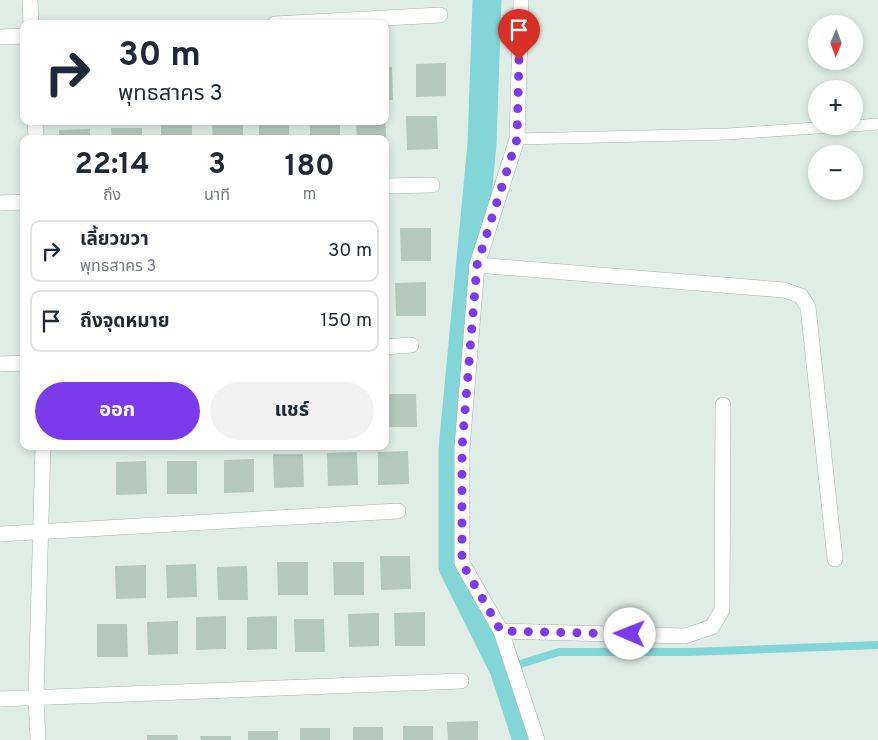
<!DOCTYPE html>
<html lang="th">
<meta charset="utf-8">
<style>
:root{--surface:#fff;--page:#f2f2f3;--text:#1f2937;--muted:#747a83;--line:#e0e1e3;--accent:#7c3aed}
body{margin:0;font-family:Overpass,"Noto Sans Thai",sans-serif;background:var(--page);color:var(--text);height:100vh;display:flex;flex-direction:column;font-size:19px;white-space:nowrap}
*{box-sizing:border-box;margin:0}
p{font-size:16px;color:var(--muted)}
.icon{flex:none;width:28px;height:28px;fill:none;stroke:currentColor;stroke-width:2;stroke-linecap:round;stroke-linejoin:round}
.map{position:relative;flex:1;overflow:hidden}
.details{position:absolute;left:20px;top:135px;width:369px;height:315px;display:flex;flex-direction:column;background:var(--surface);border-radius:10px;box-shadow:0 2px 8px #0003}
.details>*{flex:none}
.hud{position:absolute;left:20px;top:20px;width:369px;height:105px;border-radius:10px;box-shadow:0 2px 8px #0003;background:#fff;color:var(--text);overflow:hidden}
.needle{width:32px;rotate:181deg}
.tools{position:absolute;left:808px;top:15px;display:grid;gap:10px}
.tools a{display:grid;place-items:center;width:55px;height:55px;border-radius:50%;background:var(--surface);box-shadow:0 2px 8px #0003;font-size:25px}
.pin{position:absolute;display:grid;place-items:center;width:42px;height:42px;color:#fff;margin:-51px -21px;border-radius:50% 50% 50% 0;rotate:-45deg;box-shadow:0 0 5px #0007}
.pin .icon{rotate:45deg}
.me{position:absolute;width:55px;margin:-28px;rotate:271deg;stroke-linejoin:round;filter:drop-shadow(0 0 4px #0008)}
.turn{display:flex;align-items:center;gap:18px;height:105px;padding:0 15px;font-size:22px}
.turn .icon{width:65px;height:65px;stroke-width:2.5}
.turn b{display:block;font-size:35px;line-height:42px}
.eta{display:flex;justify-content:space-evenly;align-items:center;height:85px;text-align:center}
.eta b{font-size:30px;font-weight:700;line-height:35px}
.action{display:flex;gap:10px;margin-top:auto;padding:10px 15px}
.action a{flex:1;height:58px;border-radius:30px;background:var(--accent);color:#fff;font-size:20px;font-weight:700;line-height:58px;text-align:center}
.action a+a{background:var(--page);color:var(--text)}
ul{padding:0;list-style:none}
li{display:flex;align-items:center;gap:15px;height:62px;margin:0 10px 8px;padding:0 5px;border:2px solid var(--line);border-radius:10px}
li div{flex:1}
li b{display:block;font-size:19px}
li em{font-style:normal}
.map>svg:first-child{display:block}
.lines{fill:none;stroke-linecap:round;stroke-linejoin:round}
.stream{stroke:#83d6d7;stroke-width:8}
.canal{stroke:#83d6d7;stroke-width:29}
.building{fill:#b5c8be}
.lane-casing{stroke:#a2b5ac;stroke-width:12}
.street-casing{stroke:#a2b5ac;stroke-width:16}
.lane{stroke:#fff;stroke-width:11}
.street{stroke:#fff;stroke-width:15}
.route{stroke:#7c3aed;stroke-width:9;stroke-dasharray:0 16.2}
</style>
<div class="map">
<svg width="878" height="740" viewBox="0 0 878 740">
<rect width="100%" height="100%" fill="#e0ede6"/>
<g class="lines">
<polyline class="stream" points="504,669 559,652 690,652 878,645"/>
<polyline class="canal" points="487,0 482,144 453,449 453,567 504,669 527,740"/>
</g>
<g class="building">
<polygon points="446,63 446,96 416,97 416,64"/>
<polygon points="385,67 392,67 393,100 385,100"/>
<polygon points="406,116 437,116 438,149 407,150"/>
<polygon points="385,118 387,151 385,151 385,139 357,139 356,121 385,121"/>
<rect x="310" y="121" width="30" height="18"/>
<polygon points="289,122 289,139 259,139 259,123"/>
<rect x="161" y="125" width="31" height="14"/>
<polygon points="212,125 243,125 243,139 213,139"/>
<polygon points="111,128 142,128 142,139 112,139"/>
<polygon points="90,129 90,139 59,139 59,130"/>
<polygon points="400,228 431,228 431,261 401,261"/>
<polygon points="426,282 426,316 396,316 395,283"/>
<polygon points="385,394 416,394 417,427 386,427"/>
<polygon points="408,451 409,484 378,485 378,452"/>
<polygon points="357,452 358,485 328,486 327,453"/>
<polygon points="273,454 303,454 304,487 274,488"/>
<polygon points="254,459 254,492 224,493 224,460"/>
<polygon points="146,461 147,494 116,495 116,462"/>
<rect x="167" y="461" width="30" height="33"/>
<polygon points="380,556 410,556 411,589 381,590"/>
<polygon points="277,562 308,562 308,595 278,595"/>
<polygon points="333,562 364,562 364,595 334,595"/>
<polygon points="196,564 197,597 167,598 166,565"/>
<polygon points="146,565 146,598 116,599 115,566"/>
<polygon points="247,566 248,600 218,600 217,567"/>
<polygon points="425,612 425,646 395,646 394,613"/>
<polygon points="379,613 379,646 349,647 348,614"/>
<polygon points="226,616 226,649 196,650 196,617"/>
<polygon points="277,616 277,649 247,650 247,617"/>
<polygon points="294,619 324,619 325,652 295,652"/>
<polygon points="178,621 178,654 148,655 147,622"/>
<polygon points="97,624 127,624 128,657 97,657"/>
<polygon points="478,721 478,740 448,740 447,722"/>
<rect x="403" y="726" width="30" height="14"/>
<rect x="353" y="727" width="30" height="13"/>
<rect x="300" y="728" width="30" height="12"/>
<rect x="248" y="731" width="30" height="9"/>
<polygon points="147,735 177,735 178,740 147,740"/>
<polygon points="200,736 231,736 231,740 201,740"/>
</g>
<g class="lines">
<defs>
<g id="lane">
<polyline points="854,126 878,124"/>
<polyline points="517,139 728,134 844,126"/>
</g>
<g id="street">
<polyline points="30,0 31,24"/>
<polyline points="521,0 517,139 477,265 462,448 462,563 501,631 537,740"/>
<polyline points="275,24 440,15"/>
<polyline points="0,37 24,36"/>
<polyline points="35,121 36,139"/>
<polyline points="385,186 432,185"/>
<polyline points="0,203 24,202"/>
<polyline points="477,265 784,290 801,296 808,307 835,559"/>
<polyline points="385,347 411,345"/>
<polyline points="0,364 24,363"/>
<polyline points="0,534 398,511"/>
<polyline points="501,631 685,636 712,627 722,610 723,405"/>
<polyline points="0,699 461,681"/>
<polyline points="38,740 36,697 43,446"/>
</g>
</defs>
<use href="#lane" class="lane-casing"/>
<use href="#street" class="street-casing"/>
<use href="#lane" class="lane"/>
<use href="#street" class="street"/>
</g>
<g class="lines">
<polyline class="route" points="519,60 517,139 477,265 462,448 462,563 501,631 630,634"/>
</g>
</svg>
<div class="tools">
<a><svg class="needle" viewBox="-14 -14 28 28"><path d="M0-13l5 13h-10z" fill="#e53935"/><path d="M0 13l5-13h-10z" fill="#747a83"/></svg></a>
<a>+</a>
<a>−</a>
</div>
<div class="pin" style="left:519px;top:60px;background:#d93025"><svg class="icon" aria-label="arrive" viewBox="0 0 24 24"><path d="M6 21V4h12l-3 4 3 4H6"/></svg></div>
<svg class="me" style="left:630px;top:634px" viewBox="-20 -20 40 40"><circle r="19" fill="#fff"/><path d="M0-13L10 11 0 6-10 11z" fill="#7c3aed"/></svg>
<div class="hud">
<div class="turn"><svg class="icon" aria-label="right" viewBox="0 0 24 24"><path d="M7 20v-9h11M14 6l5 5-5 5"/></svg><div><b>30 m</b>พุทธสาคร 3</div></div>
</div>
<section class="details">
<div class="eta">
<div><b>22:14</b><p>ถึง</p></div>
<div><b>3</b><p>นาที</p></div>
<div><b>180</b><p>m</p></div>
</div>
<ul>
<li><svg class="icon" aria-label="right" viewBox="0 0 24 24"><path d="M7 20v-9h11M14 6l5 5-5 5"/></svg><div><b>เลี้ยวขวา</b><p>พุทธสาคร 3</p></div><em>30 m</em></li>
<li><svg class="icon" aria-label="arrive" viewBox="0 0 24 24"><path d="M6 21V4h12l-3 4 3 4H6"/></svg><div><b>ถึงจุดหมาย</b></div><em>150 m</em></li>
</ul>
<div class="action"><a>ออก</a><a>แชร์</a></div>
</section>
</div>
